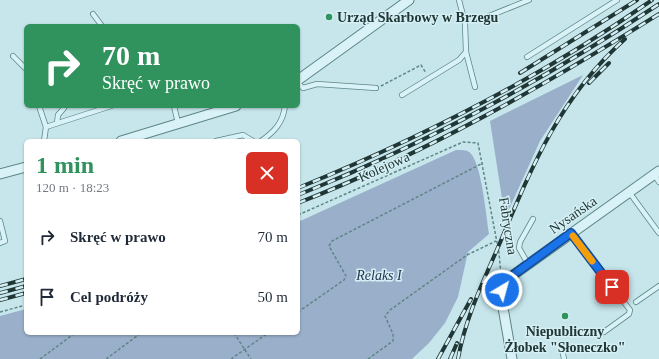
<!DOCTYPE html>
<html lang="pl">
<meta charset="utf-8">
<style>
:root{--surface:#fff;--page:#f2f2f3;--text:#1f2937;--muted:#747a83;--accent:#30925c}
body{margin:0;font-family:Georgia,serif;background:var(--page);color:var(--text);height:100vh;display:flex;flex-direction:column;font-size:15px;white-space:nowrap}
*{box-sizing:border-box;margin:0}
p{font-size:13px;color:var(--muted)}
.icon{flex:none;width:22px;height:22px;fill:none;stroke:currentColor;stroke-width:2;stroke-linecap:round;stroke-linejoin:round}
.map{position:relative;flex:1;overflow:hidden}
.sheet{position:absolute;left:24px;top:139px;width:276px;height:196px;display:flex;flex-direction:column;background:var(--surface);border-radius:6px;box-shadow:0 1px 3px #0004}
.sheet>*{flex:none}
.banner{position:absolute;left:24px;top:24px;width:276px;height:84px;border-radius:6px;box-shadow:0 1px 3px #0004;background:#30925c;color:#fff;overflow:hidden}
.pin{position:absolute;display:grid;place-items:center;width:34px;height:34px;color:#fff;margin:-17px;border-radius:8px;box-shadow:0 2px 6px #0006}
.me{position:absolute;width:44px;margin:-22px;rotate:37deg;stroke-linejoin:round;filter:drop-shadow(0 0 3px #0008)}
.turn{display:flex;align-items:center;gap:14px;height:84px;padding:0 12px;font-size:18px}
.turn .icon{width:52px;height:52px;stroke-width:2.5}
.turn b{display:block;font-size:28px;line-height:34px}
.round{display:grid;place-items:center;flex:none;width:42px;height:42px;border-radius:6px;background:var(--page)}
.headline{display:flex;align-items:center;justify-content:space-between;height:68px;padding:0 12px}
h1{font-size:24px;font-weight:600;line-height:30px;color:var(--accent)}
ul{padding:0;list-style:none}
li{display:flex;align-items:center;gap:12px;height:60px;padding:0 12px}
li div{flex:1}
li b{display:block;font-size:15px}
li em{font-style:normal}
.map>svg:first-child{display:block}
.green{fill:#9aafca}
.lines{fill:none;stroke-linecap:round;stroke-linejoin:round}
.lane-casing{stroke:#5d8686;stroke-width:6}
.street-casing{stroke:#5d8686;stroke-width:11}
.path{stroke:#5d8686;stroke-width:1.5;stroke-dasharray:3 2;stroke-linecap:butt}
.lane{stroke:#d9f2f7;stroke-width:4.5}
.street{stroke:#d9f2f7;stroke-width:9}
.rail-casing{stroke:#203736;stroke-width:4}
.rail{stroke:#d5eff4;stroke-width:2.5;stroke-dasharray:8;stroke-linecap:butt}
.route-casing{stroke:#114b97;stroke-width:10}
.route{stroke:#1a73e8;stroke-width:7}
.slow{stroke:#f59e0b;stroke-width:7}
.poi-dot{fill:#30925c;stroke:#d5eff4;stroke-width:1.5}
.labels{text-anchor:middle;dominant-baseline:central;stroke-width:3;stroke-linejoin:round;paint-order:stroke}
.poi-label{font-size:14px;font-weight:bold;fill:#203736;stroke:#d5eff4;text-anchor:start}
.street-label{font-size:14px;fill:#203736;stroke:#d5eff4}
.park-label{font-size:14px;font-style:italic;fill:#273452;stroke:#d5eff4}
</style>
<div class="map">
<svg width="659" height="359" viewBox="0 0 659 359">
<rect width="100%" height="100%" fill="#c6e6ec"/>
<g class="green">
<polygon points="583,75 540,141 505,218 490,121"/>
<path d="M456 150C462 150 468 149 472 155 482 169 486 215 489 234L468 252 458 297 445 323 429 343 412 359H0V316L26 309V333H298V222Z"/>
</g>
<g class="lines">
<defs>
<g id="lane">
<polyline points="93,14 102,26"/>
<polyline points="489,16 529,0"/>
<polyline points="466,52 475,87"/>
<polyline points="13,56 26,69"/>
<polyline points="527,57 617,0"/>
<polyline points="298,83 303,88 317,84 376,88"/>
<polyline points="402,95 459,60 466,52 465,23 459,0"/>
<polyline points="39,106 46,127"/>
<polyline points="174,106 178,123"/>
<polyline points="57,123 58,115 64,108 63,106"/>
<polyline points="44,141 46,127 111,106"/>
<polyline points="216,141 243,135 253,141"/>
<path d="M261 141C274 132 283 123 285 106"/>
<polyline points="654,174 659,182"/>
<polyline points="629,192 659,233"/>
<polyline points="0,221 5,241 0,243"/>
<polyline points="571,233 630,310 629,314 604,332"/>
<polyline points="528,264 519,248 520,242 533,219"/>
<polyline points="636,302 659,286"/>
<polyline points="562,349 564,359"/>
</g>
<g id="street">
<polyline points="298,80 409,0"/>
<polyline points="121,141 236,106"/>
<polyline points="0,174 26,167"/>
<polyline points="512,359 502,302 502,290 509,278 659,171"/>
</g>
</defs>
<use href="#lane" class="lane-casing"/>
<use href="#street" class="street-casing"/>
<g class="path">
<polyline points="381,86 421,65 426,73"/>
<polyline points="298,215 463,142 478,143 499,253 501,275"/>
<polyline points="0,312 26,305"/>
<polyline points="298,312 344,280 346,276 329,246 332,241 483,163"/>
<polyline points="234,333 251,359"/>
<polyline points="40,359 75,333"/>
<polyline points="106,359 141,333"/>
<polyline points="231,359 268,333"/>
<polyline points="368,359 393,341 393,334 385,316 390,310 467,255 496,241"/>
</g>
<use href="#lane" class="lane"/>
<use href="#street" class="street"/>
<defs>
<g id="rail">
<polyline points="520,73 637,0"/>
<polyline points="589,83 609,63"/>
<path d="M298 188C421 138 543 76 652 0"/>
<path d="M298 195C425 144 546 79 659 4"/>
<path d="M298 203C424 154 544 86 659 14"/>
<polyline points="0,286 26,279"/>
<polyline points="0,293 26,286"/>
<polyline points="0,300 26,293"/>
<polyline points="438,359 471,299"/>
<polyline points="450,359 457,343"/>
<path d="M458 359C465 319 483 282 499 245 532 166 560 97 625 39"/>
</g>
</defs>
<use href="#rail" class="rail-casing"/>
<use href="#rail" class="rail"/>
</g>
<g class="lines">
<defs>
<polyline id="route" points="502,290 509,278 571,233 612,287"/>
</defs>
<use href="#route" class="route-casing"/>
<use href="#route" class="route"/>
<polyline class="slow" points="573,236 592,261"/>
</g>
<g class="poi-dot">
<circle cx="329" cy="17" r="4"/>
<circle cx="565" cy="316" r="4"/>
</g>
<g class="labels">
<g class="poi-label">
<text x="337" y="17">Urząd Skarbowy w Brzegu</text>
<text x="565" y="331" text-anchor="middle">Niepubliczny<tspan x="565" dy="16">Żłobek "Słoneczko"</tspan></text>
</g>
<g class="street-label">
<text transform="translate(384 167) rotate(-24)">Kolejowa</text>
<text transform="translate(573 215) rotate(-35)">Nysańska</text>
<text transform="translate(508 226) rotate(81)">Fabryczna</text>
</g>
<g class="park-label">
<text x="379" y="275">Relaks I</text>
</g>
</g>
</svg>
<div class="pin" style="left:612px;top:287px;background:#d93025"><svg class="icon" aria-label="arrive" viewBox="0 0 24 24"><path d="M6 21V4h12l-3 4 3 4H6"/></svg></div>
<svg class="me" style="left:502px;top:290px" viewBox="-20 -20 40 40"><circle r="17" fill="#1a73e8" stroke="#fff" stroke-width="3"/><path d="M0-11L8 9 0 5-8 9z" fill="#fff"/></svg>
<div class="banner">
<div class="turn"><svg class="icon" aria-label="right" viewBox="0 0 24 24"><path d="M7 20v-9h11M14 6l5 5-5 5"/></svg><div><b>70 m</b>Skręć w prawo</div></div>
</div>
<section class="sheet">
<div class="headline"><div><h1>1 min</h1><p>120 m · 18:23</p></div><a class="round" style="background:#d93025;color:#fff"><svg class="icon" aria-label="close" viewBox="0 0 24 24"><path d="M6 6l12 12M18 6L6 18"/></svg></a></div>
<ul>
<li><svg class="icon" aria-label="right" viewBox="0 0 24 24"><path d="M7 20v-9h11M14 6l5 5-5 5"/></svg><div><b>Skręć w prawo</b></div><em>70 m</em></li>
<li><svg class="icon" aria-label="arrive" viewBox="0 0 24 24"><path d="M6 21V4h12l-3 4 3 4H6"/></svg><div><b>Cel podróży</b></div><em>50 m</em></li>
</ul>
</section>
</div>
